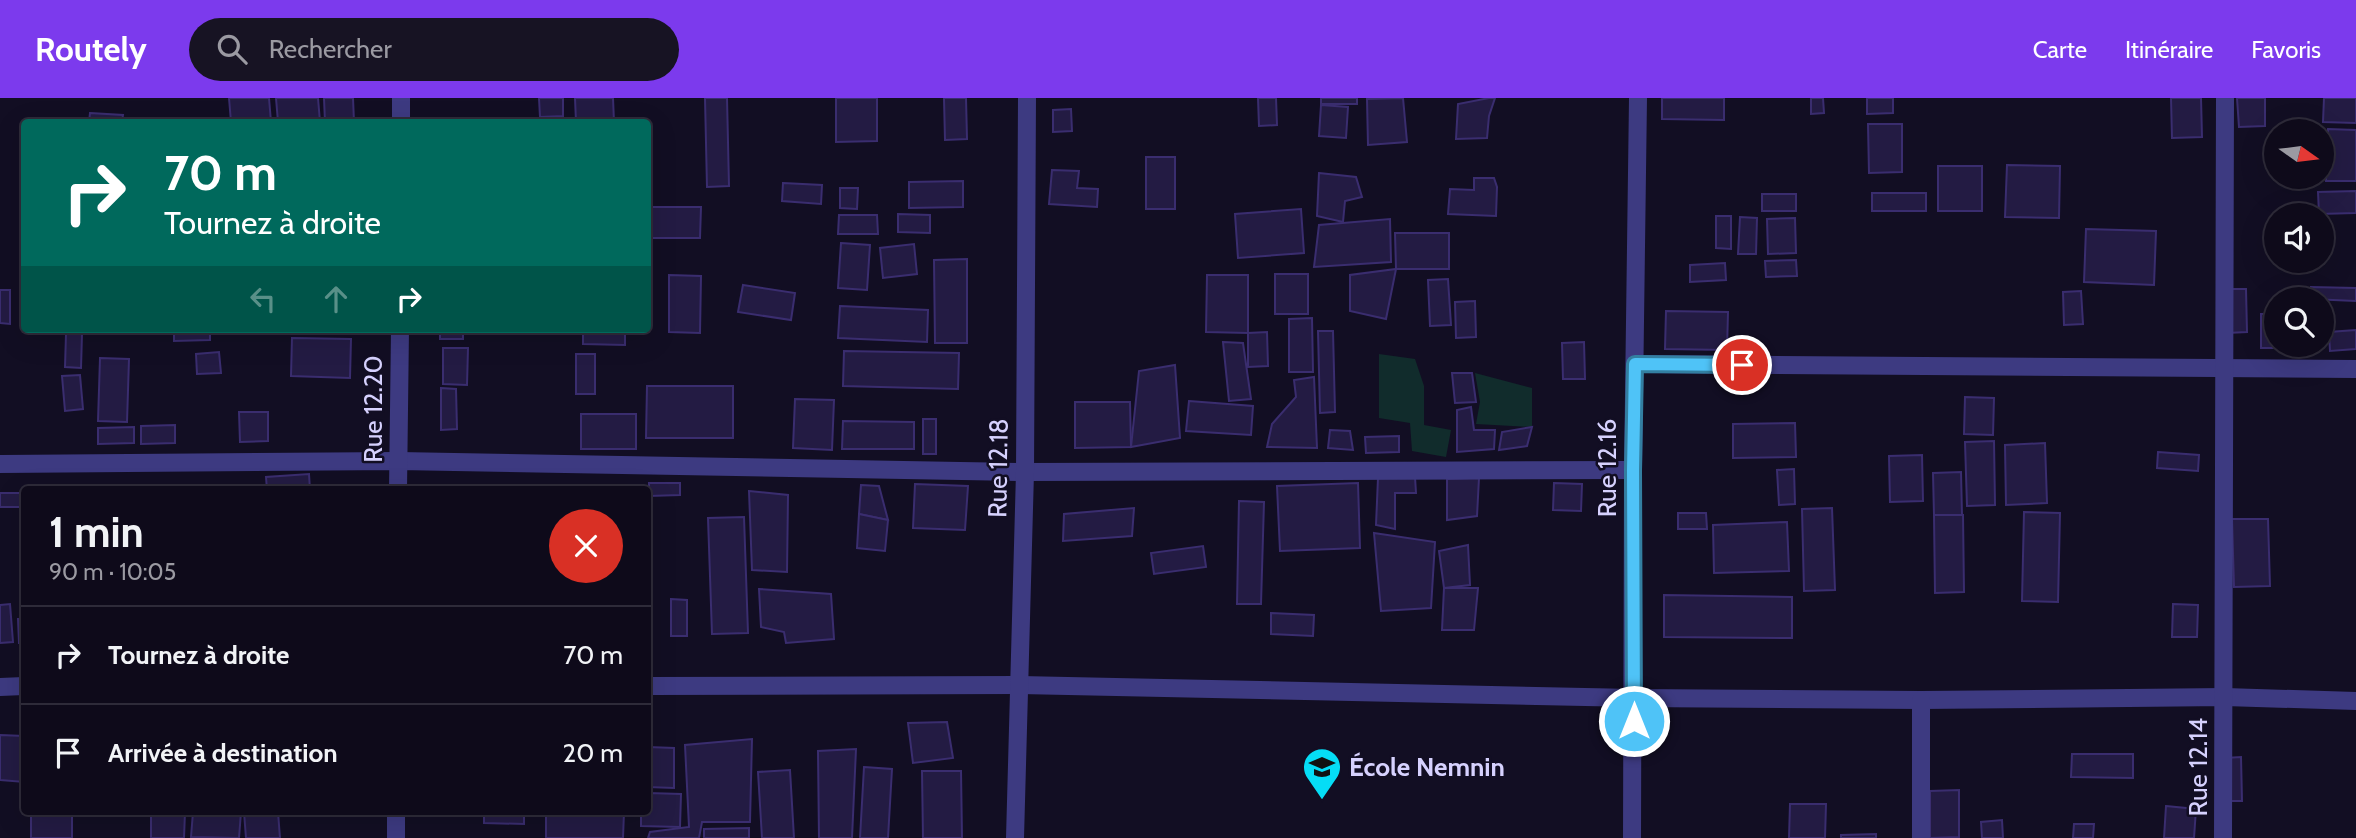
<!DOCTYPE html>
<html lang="fr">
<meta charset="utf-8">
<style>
:root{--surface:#0e0a1a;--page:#171323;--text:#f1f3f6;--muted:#9b9aa2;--line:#2e2b39;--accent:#7c3aed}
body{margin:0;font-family:Cabin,sans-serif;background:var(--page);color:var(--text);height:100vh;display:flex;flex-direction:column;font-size:26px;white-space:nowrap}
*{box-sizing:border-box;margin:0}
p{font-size:23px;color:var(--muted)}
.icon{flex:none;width:38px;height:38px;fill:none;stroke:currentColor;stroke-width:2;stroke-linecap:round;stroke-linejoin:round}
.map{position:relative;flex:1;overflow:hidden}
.drawer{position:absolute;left:21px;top:388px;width:630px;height:329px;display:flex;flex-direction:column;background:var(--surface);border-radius:7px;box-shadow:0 7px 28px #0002,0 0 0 2px var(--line)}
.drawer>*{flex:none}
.guide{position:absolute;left:21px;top:21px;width:630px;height:214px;border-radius:7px;box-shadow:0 7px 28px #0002,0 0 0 2px var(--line);background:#00695c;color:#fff;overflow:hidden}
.needle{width:46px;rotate:104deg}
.controls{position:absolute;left:2264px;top:21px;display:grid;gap:14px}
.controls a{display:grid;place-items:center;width:70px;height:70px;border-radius:50%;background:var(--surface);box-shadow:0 7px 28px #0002,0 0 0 2px var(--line);font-size:35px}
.pin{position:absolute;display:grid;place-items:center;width:60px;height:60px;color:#fff;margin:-30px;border:4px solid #fff;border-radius:50%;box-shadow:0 2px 7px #0007}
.me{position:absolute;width:77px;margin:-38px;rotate:0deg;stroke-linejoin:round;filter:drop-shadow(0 0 5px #0008)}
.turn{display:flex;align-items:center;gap:24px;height:147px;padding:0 28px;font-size:32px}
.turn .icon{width:91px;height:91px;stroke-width:2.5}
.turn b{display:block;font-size:49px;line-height:60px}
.lanes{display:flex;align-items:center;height:66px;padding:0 28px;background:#0003;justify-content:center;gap:35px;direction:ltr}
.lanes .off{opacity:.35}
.round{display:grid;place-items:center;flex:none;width:74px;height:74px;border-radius:37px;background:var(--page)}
.summary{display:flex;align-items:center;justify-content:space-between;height:119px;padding:0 28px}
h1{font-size:42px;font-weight:800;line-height:52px}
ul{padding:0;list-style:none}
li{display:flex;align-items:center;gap:21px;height:98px;padding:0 28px;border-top:2px solid var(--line)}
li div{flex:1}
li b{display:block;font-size:26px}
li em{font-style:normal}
header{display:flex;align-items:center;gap:42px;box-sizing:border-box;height:98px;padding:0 35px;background:var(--accent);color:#fff}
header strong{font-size:33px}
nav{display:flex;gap:38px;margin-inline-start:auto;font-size:24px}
.search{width:490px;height:63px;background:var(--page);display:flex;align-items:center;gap:18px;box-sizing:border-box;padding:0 24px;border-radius:38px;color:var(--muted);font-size:26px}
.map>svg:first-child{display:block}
.green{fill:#112c2c}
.building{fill:#231b43;stroke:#3a2d6f;stroke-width:2}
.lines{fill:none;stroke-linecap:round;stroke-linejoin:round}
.minor{stroke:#3d3a81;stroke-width:18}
.route-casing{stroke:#337fa1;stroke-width:18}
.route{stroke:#4fc3f7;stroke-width:12}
.labels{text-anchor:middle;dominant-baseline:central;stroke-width:5;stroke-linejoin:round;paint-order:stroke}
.street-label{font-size:26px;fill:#d6d1fe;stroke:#120e23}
.poi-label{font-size:26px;font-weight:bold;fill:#d6d1fe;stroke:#120e23;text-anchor:start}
</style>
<header>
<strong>Routely</strong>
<div class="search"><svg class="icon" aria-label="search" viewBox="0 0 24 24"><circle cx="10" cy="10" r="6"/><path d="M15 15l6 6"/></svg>Rechercher</div>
<nav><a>Carte</a><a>Itinéraire</a><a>Favoris</a></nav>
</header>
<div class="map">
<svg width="2356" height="740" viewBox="0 0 2356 740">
<rect width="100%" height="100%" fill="#120e23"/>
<g class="green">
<polygon points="1379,256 1415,261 1424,288 1424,327 1451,332 1446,359 1412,353 1410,325 1379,320"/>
<polygon points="1475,275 1532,290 1532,329 1476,326 1480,304"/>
</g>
<g class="building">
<polygon points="229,0 269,0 271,24 231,24"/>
<polygon points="276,0 318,0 320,24 278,24"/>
<polygon points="324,0 353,0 354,24 325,24"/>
<polygon points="539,0 563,0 563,18 540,19"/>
<polygon points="575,0 613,0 614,24 576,24"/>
<polygon points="705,0 727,0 729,88 707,89"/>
<polygon points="836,0 877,0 877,43 836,44"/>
<polygon points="944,0 966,0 967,41 945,42"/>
<polygon points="1258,0 1276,0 1277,27 1259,28"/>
<rect x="1321" y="0" width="36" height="6"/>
<polygon points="1403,0 1407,44 1368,47 1367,1"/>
<polygon points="1489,0 1495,0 1489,18 1487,40 1456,41 1458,6"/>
<polygon points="1662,0 1724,0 1724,22 1662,21"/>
<polygon points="1811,0 1823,0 1824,15 1811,16"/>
<polygon points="1867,0 1893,0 1893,15 1867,16"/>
<polygon points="2171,0 2201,0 2202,39 2172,40"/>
<polygon points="2237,0 2265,0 2265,28 2239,29"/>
<polygon points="2324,0 2356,0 2356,25 2323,24"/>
<polygon points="1321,7 1348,9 1346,40 1319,38"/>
<polygon points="1071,11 1072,33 1053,34 1053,12"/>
<polygon points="90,15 123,17 122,24 89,24"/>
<polygon points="1868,26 1902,26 1902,74 1869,75"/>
<polygon points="2328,31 2356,32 2356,83 2326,83"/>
<rect x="1146" y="59" width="29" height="52"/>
<polygon points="2007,67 2060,68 2059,120 2005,119"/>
<rect x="1938" y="68" width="44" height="45"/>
<polygon points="1052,72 1079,73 1077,90 1098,91 1097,109 1049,106"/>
<polygon points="1319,75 1356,79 1362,99 1345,103 1343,124 1317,118"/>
<polygon points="1474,80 1494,80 1497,89 1496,118 1448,116 1450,91 1474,92"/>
<polygon points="963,83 963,109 909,110 909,84"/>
<polygon points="783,85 822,87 821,106 782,103"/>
<polygon points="840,90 858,90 857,111 840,110"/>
<polygon points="2356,93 2356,115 2319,116 2318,94"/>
<rect x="1872" y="95" width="54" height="18"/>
<rect x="1762" y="96" width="34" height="17"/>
<polygon points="648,109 701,109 700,140 648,140"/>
<polygon points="1301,111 1304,155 1238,160 1235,116"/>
<polygon points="898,116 930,117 930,135 898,134"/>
<polygon points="839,117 877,117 878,136 838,136"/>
<polygon points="1716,118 1731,118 1731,151 1716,150"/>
<polygon points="1740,119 1757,120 1756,156 1738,156"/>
<polygon points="1795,120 1796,155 1768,156 1767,121"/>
<polygon points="1390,121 1391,164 1314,169 1319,127"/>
<polygon points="2086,131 2156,133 2154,187 2084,184"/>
<polygon points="1395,135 1449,135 1449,171 1396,171"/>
<polygon points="841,145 870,147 867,192 838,190"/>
<polygon points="914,146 917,176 883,180 880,150"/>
<polygon points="967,161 967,245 935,245 934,162"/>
<polygon points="1796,162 1797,178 1766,179 1765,163"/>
<polygon points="1725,165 1726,182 1690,184 1690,167"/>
<polygon points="1396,171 1386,221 1350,213 1350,177"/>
<rect x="1275" y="176" width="33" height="40"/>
<polygon points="669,177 701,178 700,235 669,234"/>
<polygon points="1207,177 1248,177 1248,235 1206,234"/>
<polygon points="1448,181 1451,227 1430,228 1428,182"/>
<polygon points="743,187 795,195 791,222 738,214"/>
<polygon points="2311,189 2356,190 2356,203 2311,201"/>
<polygon points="2226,191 2246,191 2247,234 2227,235"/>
<polygon points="0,192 10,192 10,226 0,225"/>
<polygon points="2081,193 2083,226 2064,227 2063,194"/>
<polygon points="1475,203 1476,239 1456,240 1455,204"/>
<polygon points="840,208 928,212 927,244 838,240"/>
<polygon points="1666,213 1728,214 1727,252 1665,251"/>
<polygon points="2261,216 2277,216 2277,247 2312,247 2312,250 2261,250"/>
<polygon points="1312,220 1313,274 1289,274 1289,221"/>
<polygon points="174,231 210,231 210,242 174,243"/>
<rect x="440" y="231" width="23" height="10"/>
<polygon points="583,231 625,231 625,247 583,246"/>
<polygon points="2356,232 2356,251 2330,253 2329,234"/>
<polygon points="1318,233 1333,233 1335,314 1320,315"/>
<polygon points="1267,234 1268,268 1248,269 1248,235"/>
<polygon points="66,236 82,236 81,270 65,269"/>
<polygon points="292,240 351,241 350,280 291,278"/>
<polygon points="1223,244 1243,245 1251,301 1229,303"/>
<polygon points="1584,244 1585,281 1563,281 1562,245"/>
<polygon points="443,250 468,250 467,287 443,286"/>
<polygon points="844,253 959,255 958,291 843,288"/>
<polygon points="219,254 221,275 197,276 196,256"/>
<rect x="576" y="256" width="19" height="40"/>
<polygon points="100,260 129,261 127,324 98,323"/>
<polygon points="1175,267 1180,340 1131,349 1139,273"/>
<polygon points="1452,275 1472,275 1476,304 1455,305"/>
<polygon points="80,277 83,311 65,313 62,278"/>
<polygon points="1314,279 1317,350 1267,349 1272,326 1296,299 1294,282"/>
<polygon points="647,288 733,288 733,340 646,340"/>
<polygon points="441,290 456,291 457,331 441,332"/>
<polygon points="1965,299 1994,300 1993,337 1964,336"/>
<polygon points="795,301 834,302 832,352 793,350"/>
<polygon points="1189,303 1253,308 1251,337 1186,333"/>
<polygon points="1075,304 1130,304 1131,349 1075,350"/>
<polygon points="1471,309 1474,332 1495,332 1494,351 1457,354 1457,312"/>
<polygon points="239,314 268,314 268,343 240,344"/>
<rect x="581" y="316" width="55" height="35"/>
<rect x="923" y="321" width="13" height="35"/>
<polygon points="843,323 914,324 914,351 842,351"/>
<polygon points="1795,325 1796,359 1733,360 1733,326"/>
<polygon points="175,327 175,345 141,346 141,328"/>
<polygon points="134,329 134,345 98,346 98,330"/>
<polygon points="1532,329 1527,348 1499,352 1502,334"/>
<polygon points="1330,332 1350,333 1353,352 1328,350"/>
<polygon points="1399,338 1399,354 1366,355 1365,339"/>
<polygon points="1994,343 1995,407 1967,408 1965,344"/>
<polygon points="2045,345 2047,405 2006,407 2005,347"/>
<polygon points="2158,354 2199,357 2198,373 2157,370"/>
<polygon points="1922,357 1923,403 1890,404 1889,358"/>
<polygon points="1794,371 1795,406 1779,407 1777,372"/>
<polygon points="1961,374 1962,417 1934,417 1933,375"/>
<polygon points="309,376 310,392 267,392 266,379"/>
<polygon points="1415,379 1416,395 1395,395 1395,431 1376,427 1378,380"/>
<polygon points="1479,380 1477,418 1447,422 1447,381"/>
<polygon points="649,385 680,385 680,397 649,398"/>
<polygon points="1358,385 1360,450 1280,453 1277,388"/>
<polygon points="1554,385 1582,386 1581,413 1553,412"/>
<polygon points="915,386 968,388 965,432 913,430"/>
<polygon points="861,387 879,388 888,422 859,416"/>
<polygon points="749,393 788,397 787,474 752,472"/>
<rect x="0" y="395" width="22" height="14"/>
<polygon points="1239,403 1264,404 1261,506 1237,506"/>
<polygon points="1134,410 1132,438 1063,443 1064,416"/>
<polygon points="1832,410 1835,492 1804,493 1802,411"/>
<polygon points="2024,414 2060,415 2058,504 2022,503"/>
<polygon points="1678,415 1706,415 1707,431 1678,431"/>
<polygon points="859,416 888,422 885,453 857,450"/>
<polygon points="1934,417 1963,417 1964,494 1935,495"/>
<polygon points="744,419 748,535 712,536 708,420"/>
<polygon points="2232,421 2268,421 2270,488 2234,489"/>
<polygon points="1787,424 1789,473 1714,475 1713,427"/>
<polygon points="1374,435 1435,444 1431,510 1381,513"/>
<polygon points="1468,447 1470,487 1444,490 1439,453"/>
<polygon points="1203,448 1206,469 1154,476 1151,455"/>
<polygon points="1444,490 1478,490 1474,532 1442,532"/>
<polygon points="759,491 831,496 834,541 786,545 784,534 761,529"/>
<polygon points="1664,497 1792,499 1792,540 1664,539"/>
<polygon points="671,501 687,502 687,538 671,538"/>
<polygon points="10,506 13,544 0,545 0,507"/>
<polygon points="2173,506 2198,507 2197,539 2172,539"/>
<polygon points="1271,515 1314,517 1313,538 1271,536"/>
<polygon points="18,521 24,521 24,545 19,545"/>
<polygon points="947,624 953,660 913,665 908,625"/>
<polygon points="0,637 24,638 24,684 0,682"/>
<polygon points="752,641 750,724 702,724 699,740 648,740 650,734 689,729 685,647"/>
<polygon points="648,649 674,650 674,690 648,689"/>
<polygon points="856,651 852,740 819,740 818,653"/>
<polygon points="2072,656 2133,656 2133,680 2071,679"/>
<polygon points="2241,659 2242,703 2227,703 2225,660"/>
<polygon points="864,669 892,671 888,740 860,740"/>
<polygon points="790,672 794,740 762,740 758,674"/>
<polygon points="922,673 961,673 962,740 923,740"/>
<polygon points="1959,692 1959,739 1930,740 1930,693"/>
<polygon points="648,695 681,696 680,729 641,728 641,714 648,714"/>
<polygon points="1790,706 1826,706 1825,740 1789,740"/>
<polygon points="2166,708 2196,711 2194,740 2164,740"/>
<rect x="31" y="714" width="41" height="26"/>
<polygon points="151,714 185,714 184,740 151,740"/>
<polygon points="193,714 241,714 239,740 191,739"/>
<polygon points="244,714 278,714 280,740 246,740"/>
<polygon points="484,714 524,714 524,726 484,725"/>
<polygon points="546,714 624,714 623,740 546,740"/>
<polygon points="2002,722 2003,740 1982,740 1981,724"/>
<polygon points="2074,726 2094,726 2093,740 2073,740"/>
<polygon points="749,730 749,740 704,740 704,731"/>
<polygon points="1876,736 1876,740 1841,740 1841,737"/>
</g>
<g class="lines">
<g class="minor">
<polyline points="401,24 401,0"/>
<polyline points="1635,266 2356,271"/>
<polyline points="0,366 399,363 1025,374 1633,372"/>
<polyline points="398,392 400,231"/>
<polyline points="648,588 1020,587 1634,600 1921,602 2225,599 2356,603"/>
<polyline points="0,589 24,588"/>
<polyline points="1921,602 1921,740"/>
<polyline points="396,740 396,714"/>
<polyline points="1015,740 1025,374 1027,0"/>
<polyline points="1632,740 1633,372 1638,0"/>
<polyline points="2223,740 2225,0"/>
</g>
</g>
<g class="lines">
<defs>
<polyline id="route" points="1634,623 1633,372 1635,266 1742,267"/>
</defs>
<use href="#route" class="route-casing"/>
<use href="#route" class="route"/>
</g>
<defs>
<symbol id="school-pin" viewBox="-11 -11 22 30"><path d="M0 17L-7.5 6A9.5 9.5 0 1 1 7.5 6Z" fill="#05ddf6" stroke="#120e23"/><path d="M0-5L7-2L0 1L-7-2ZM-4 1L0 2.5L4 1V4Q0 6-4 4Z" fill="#111"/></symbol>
</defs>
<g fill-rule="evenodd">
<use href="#school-pin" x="1300" y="647" width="44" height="60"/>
</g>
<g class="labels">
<g class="street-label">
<text transform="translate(373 311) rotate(-90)">Rue 12.20</text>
<text transform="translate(998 370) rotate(-89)">Rue 12.18</text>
<text transform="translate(1607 370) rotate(-90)">Rue 12.16</text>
<text transform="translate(2198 669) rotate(-90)">Rue 12.14</text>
</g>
<g class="poi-label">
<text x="1349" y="669">École Nemnin</text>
</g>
</g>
</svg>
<div class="controls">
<a><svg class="needle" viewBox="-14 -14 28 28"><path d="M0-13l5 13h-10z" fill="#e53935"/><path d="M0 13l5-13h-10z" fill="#9b9aa2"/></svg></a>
<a><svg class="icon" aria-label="sound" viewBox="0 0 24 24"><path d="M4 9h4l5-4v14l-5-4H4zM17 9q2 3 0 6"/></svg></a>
<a><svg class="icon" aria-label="search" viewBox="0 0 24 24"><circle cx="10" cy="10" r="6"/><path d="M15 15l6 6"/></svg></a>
</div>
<div class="pin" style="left:1742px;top:267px;background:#d93025"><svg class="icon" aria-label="arrive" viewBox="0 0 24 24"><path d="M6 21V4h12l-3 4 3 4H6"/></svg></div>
<svg class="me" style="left:1634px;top:623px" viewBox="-20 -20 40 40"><circle r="17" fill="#4fc3f7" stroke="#fff" stroke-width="3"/><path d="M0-11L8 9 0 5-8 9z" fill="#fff"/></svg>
<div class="guide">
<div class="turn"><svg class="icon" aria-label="right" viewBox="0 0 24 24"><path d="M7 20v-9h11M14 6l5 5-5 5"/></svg><div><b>70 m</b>Tournez à droite</div></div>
<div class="lanes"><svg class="icon off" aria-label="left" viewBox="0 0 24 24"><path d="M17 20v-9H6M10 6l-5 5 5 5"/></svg><svg class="icon off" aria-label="ahead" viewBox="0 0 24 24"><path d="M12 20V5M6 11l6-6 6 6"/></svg><svg class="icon" aria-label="right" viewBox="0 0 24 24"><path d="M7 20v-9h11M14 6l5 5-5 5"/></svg></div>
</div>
<section class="drawer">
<div class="summary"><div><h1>1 min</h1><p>90 m · 10:05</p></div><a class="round" style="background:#d93025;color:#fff"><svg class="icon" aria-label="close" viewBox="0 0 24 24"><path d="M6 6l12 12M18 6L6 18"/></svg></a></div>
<ul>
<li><svg class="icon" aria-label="right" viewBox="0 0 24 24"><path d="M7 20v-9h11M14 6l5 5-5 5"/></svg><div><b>Tournez à droite</b></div><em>70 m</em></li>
<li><svg class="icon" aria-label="arrive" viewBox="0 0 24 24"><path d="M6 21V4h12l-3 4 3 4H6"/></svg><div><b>Arrivée à destination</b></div><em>20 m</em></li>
</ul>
</section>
</div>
